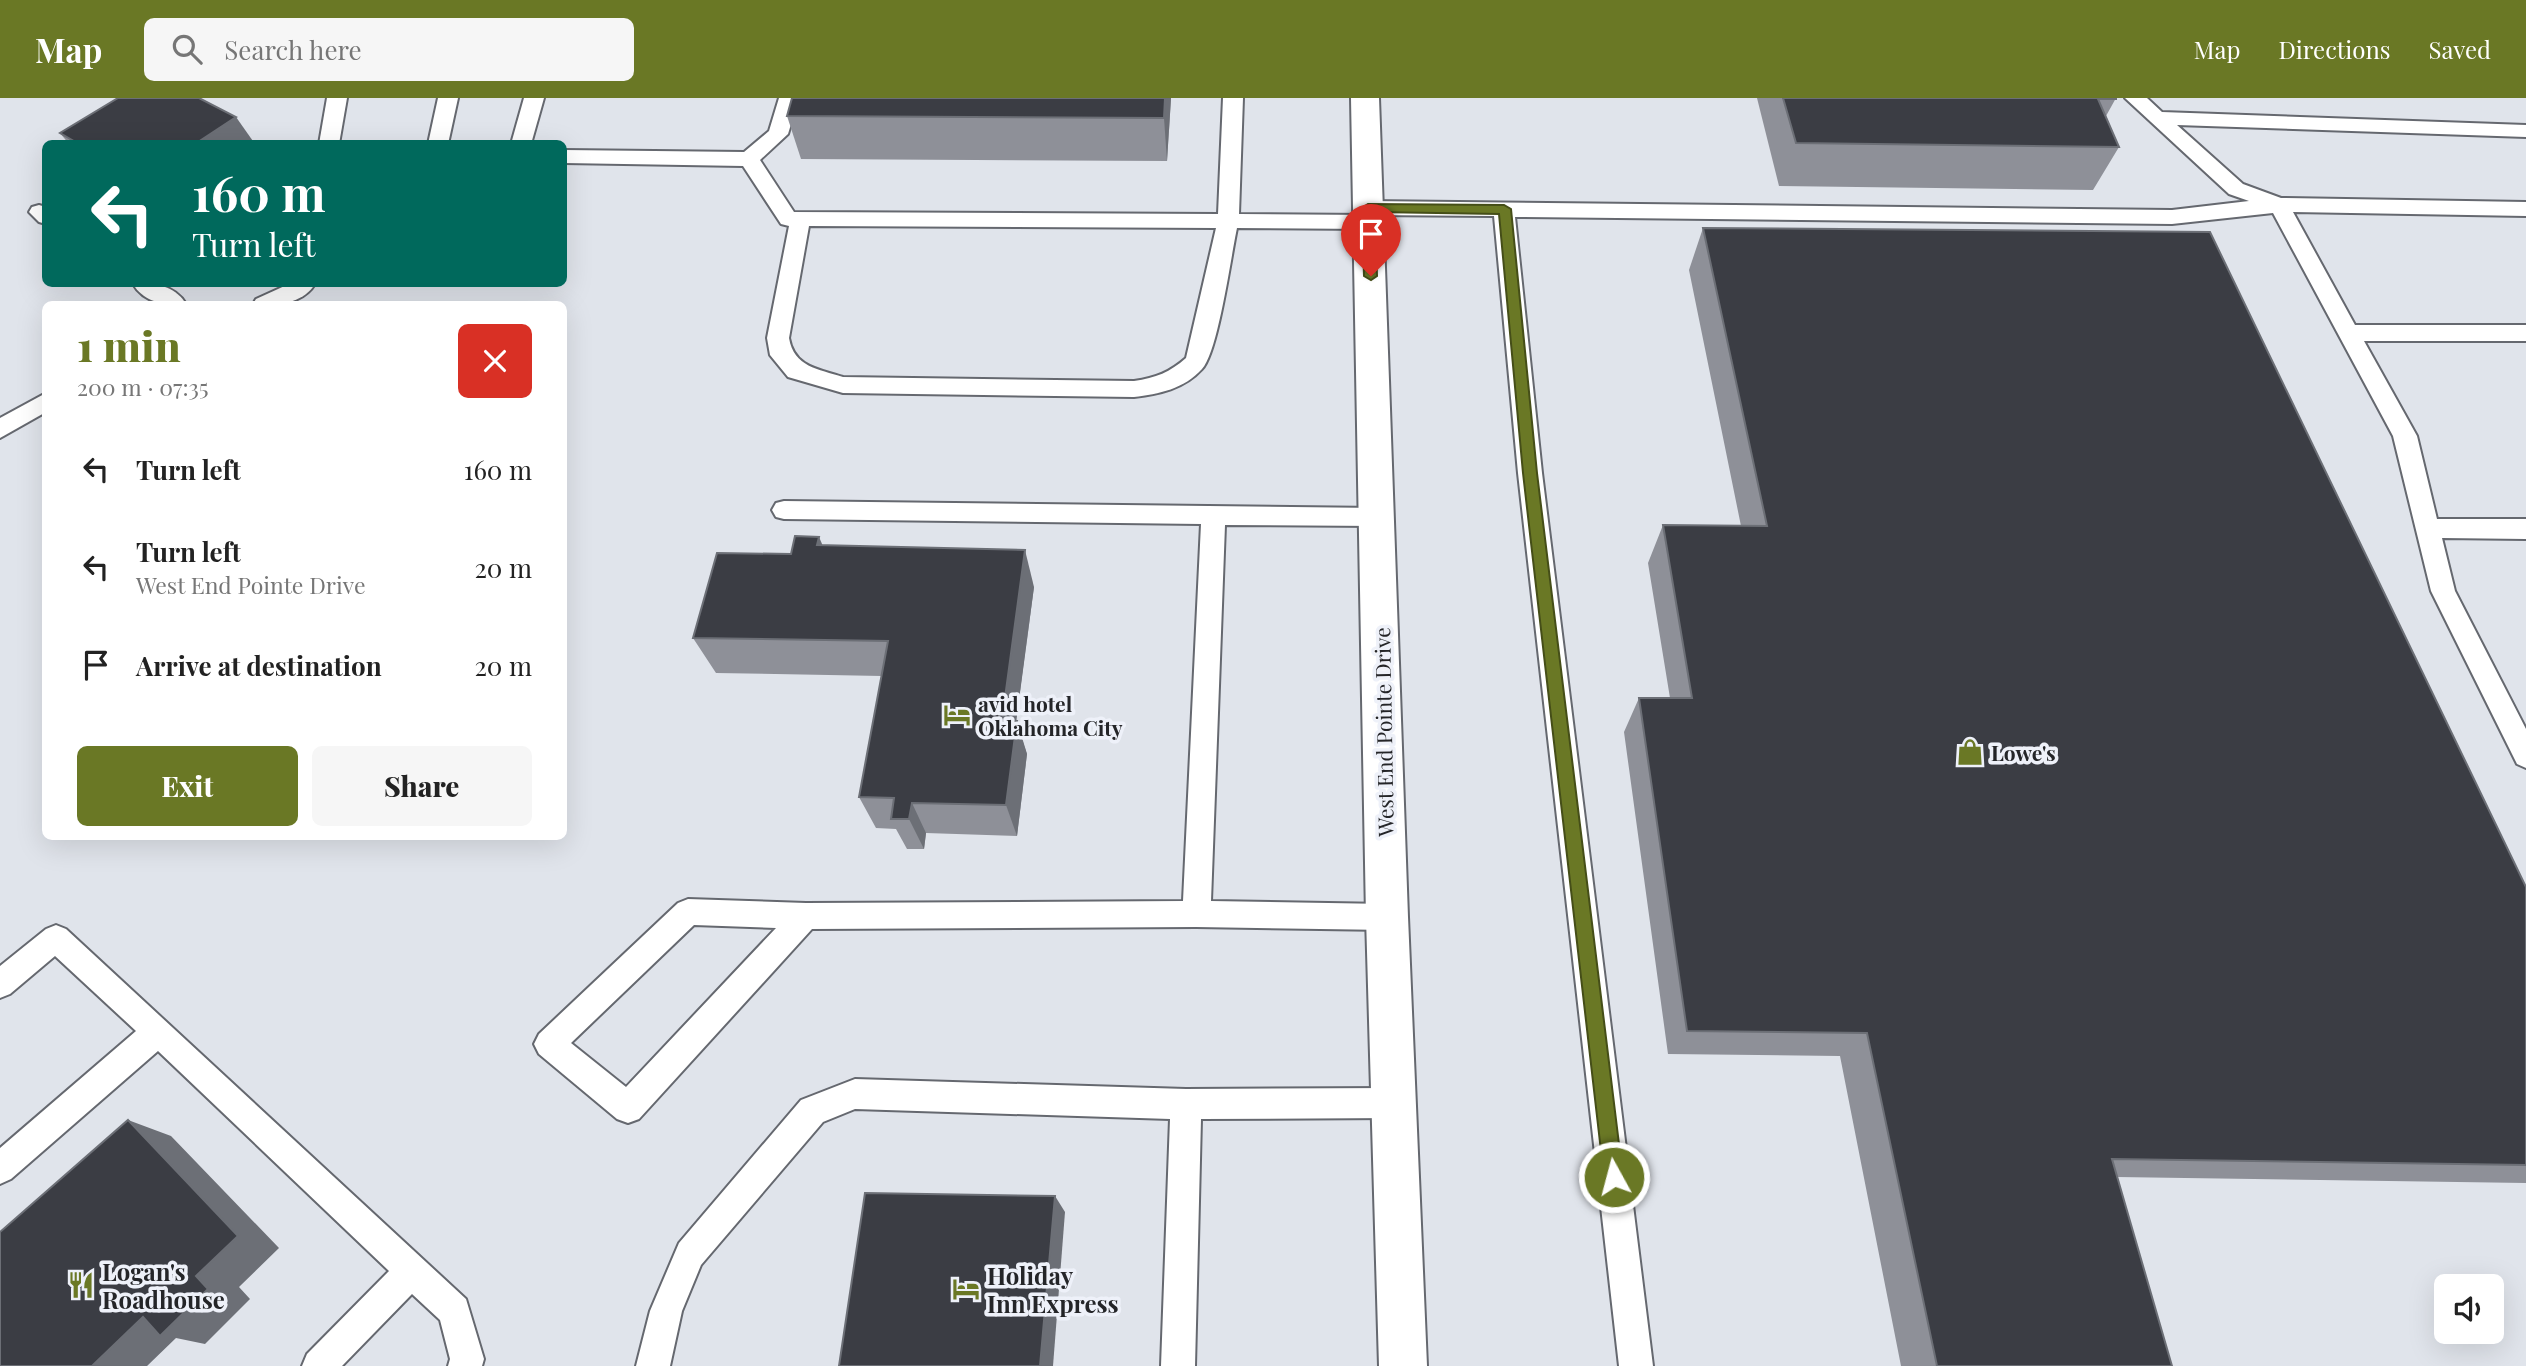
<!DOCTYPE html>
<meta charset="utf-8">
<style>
:root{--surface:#fff;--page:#f6f6f6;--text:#222;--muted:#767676;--accent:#6a7825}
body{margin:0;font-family:"Playfair Display",serif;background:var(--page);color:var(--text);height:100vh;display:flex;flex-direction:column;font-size:26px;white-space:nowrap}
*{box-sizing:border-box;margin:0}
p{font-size:23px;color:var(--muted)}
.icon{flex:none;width:38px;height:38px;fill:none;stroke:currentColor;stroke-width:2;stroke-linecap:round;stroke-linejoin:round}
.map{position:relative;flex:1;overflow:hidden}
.side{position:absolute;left:42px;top:203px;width:525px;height:539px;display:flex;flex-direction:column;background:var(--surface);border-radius:10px;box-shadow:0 7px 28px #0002}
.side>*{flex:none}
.top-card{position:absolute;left:42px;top:42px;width:525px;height:147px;border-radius:10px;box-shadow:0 7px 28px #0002;background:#00695c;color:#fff;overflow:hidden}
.controls{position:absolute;left:2434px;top:1176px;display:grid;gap:14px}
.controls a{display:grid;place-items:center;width:70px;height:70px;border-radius:10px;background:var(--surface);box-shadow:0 7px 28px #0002;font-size:35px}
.pin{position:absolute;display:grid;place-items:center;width:60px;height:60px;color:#fff;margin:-72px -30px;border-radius:50% 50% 50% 0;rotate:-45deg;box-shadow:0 0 7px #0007}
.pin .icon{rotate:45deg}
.me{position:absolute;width:77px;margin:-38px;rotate:353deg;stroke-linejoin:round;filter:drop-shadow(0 0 5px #0008)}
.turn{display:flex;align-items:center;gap:24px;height:147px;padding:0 35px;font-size:32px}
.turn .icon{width:91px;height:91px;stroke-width:2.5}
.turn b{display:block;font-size:49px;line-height:60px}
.round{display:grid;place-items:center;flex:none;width:74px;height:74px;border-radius:10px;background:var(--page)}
.headline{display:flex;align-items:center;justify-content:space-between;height:119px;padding:0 35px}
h1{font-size:42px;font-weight:800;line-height:52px;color:var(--accent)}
.action{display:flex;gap:14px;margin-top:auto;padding:14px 35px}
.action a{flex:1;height:80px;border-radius:10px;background:var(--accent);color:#fff;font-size:28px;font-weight:800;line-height:80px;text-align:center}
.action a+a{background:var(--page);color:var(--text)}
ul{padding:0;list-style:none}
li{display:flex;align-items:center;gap:21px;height:98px;padding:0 35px}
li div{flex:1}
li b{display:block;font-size:26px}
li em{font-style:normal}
header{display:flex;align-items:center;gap:42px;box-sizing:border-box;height:98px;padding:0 35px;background:var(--accent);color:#fff}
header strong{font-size:33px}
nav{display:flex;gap:38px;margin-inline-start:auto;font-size:24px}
.search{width:490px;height:63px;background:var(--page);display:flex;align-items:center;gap:18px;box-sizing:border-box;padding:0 24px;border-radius:10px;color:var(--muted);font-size:26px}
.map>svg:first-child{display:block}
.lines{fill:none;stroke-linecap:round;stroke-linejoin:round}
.service-casing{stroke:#65686f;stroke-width:4}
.minor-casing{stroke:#65686f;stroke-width:4}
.service{fill:#fff;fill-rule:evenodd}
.minor{fill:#fff;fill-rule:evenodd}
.wall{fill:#8e9098}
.shaded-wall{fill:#6c6f76}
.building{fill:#3b3d44;stroke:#6c6f76;stroke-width:2}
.route{fill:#6a7825;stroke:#454e18;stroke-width:2}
.labels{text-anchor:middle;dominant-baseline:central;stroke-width:7;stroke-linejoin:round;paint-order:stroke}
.poi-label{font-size:21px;font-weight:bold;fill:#242528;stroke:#eef1f9;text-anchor:start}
.street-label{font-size:21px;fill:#242528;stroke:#eef1f9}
.near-poi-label{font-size:24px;font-weight:bold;fill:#242528;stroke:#eef1f9;text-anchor:start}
</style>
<header>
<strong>Map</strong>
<div class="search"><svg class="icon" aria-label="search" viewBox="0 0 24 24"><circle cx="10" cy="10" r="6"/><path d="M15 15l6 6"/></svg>Search here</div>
<nav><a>Map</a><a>Directions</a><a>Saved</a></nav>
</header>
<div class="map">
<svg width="2526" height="1268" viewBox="0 0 2526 1268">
<rect width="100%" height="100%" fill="#e0e4eb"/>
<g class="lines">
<defs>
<g id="service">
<polygon points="327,0 347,0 339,46 319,46"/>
<polygon points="438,0 458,0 448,46 428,46"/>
<polygon points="524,0 544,0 531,46 511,46"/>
<path d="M779 0H799L788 36 760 62 794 114 1218 116 1223 0H1243L1239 116 1369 117 1376 119 1379 124 1376 129 1369 131 1237 130C1231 158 1218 254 1202 271 1184 291 1159 296 1134 299L843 295 788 279 770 257 767 240 789 128 781 126 743 68 564 65V52L744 54 769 33ZM809 128 1216 130 1186 260C1170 274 1156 280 1134 283L843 279C818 271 794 269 789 240Z"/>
<polygon points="2125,0 2147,0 2162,14 2526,27 2526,39 2177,27 2243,86 2281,100 2526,104 2526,118 2293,114 2355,227 2526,227 2526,243 2364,243 2417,338 2437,421 2526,421 2526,441 2442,440 2455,493 2526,631 2526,670 2517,666 2431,493 2393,338 2273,115 2172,126 1515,119 1542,375 1653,1268 1619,1268 1518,375 1494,118 1368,117 1361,115 1358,110 1361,105 1368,103 2172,112 2249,103 2229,96"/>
<polygon points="39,107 46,109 46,126 39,124 29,114 32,109"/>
<path d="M133 186C152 184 175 187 186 206 167 208 144 205 133 186Z"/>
<path d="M289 186H315C302 207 274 208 253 206L256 201Z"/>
<polygon points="46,295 46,314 0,340 0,320"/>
<path d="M784 403 1378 410 1386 412 1390 419 1386 426 1378 428 1225 427 1211 803 1387 806 1397 810 1401 819 1397 828 1387 832 1196 829 812 831 639 1021 628 1025 617 1021 539 956 534 946 539 936 678 805 688 801 806 805 1183 803 1201 426 784 421 776 419 772 412 776 405ZM694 827 776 830 626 989 571 945Z"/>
<polygon points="56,827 66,831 466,1201 484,1261 482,1268 448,1268 450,1261 440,1222 412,1196 342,1268 302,1268 307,1256 389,1173 158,953 11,1081 0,1086 0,1050 136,933 55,858 10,896 0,900 0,868 46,831"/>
<polygon points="855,981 1186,991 1395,990 1406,994 1410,1005 1406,1016 1395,1020 1201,1021 1195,1268 1161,1268 1170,1021 855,1011 823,1024 701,1167 682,1213 670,1268 636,1268 650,1213 679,1145 801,1002"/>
</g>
<polygon id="minor" points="1351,0 1379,0 1408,819 1427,1268 1379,1268 1366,819"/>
</defs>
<use href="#service" class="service-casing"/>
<use href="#minor" class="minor-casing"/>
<use href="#service" class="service"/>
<use href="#minor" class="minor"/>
</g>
<g class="wall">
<polygon points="792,0 1171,0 1167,63 801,61 787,18"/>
<polygon points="1757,0 2116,0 2106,18 2119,49 2093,92 1779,88"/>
<polygon points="60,35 255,46 69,46"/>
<polygon points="1703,130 2526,789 2526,1085 2117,1079 2172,1268 1901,1268 1840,958 1668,956 1624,634 1639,600 1670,600 1648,465 1663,427 1741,428 1689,172"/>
<polygon points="822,447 1034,489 1016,623 1027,656 1017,738 926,735 924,751 907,751 896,731 876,730 859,699 882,578 716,575 693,540"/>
</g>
<g class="shaded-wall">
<polygon points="1165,0 1171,0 1167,63 1164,20"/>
<polygon points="236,19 255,46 195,46"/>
<polygon points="819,439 835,476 817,447"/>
<polygon points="1025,452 1034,489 1012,655 1002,622"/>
<polygon points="1017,623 1027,656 1017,738 1006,707"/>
<polygon points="912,705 926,735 924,751 909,721"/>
<polygon points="128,1022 171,1038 279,1150 239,1189 250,1201 205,1246 176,1240 147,1268 92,1268 143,1219 196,1178"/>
<polygon points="1055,1098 1065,1114 1053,1268 1040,1268"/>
</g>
<g class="building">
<polygon points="118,0 199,0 236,19 195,46 79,46 60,35"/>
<polygon points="792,0 1165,0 1164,20 787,18"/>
<polygon points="1783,0 2116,0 2116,1 2098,1 2119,49 1796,45"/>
<polygon points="1703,130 2210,134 2526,789 2526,1067 2112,1061 2172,1268 1937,1268 1867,935 1687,933 1639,600 1692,600 1663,427 1767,428"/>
<polygon points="795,438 819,439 817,447 1025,452 1002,622 1017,623 1006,707 912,705 909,721 891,721 894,700 859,699 888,543 693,540 717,455 791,456"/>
<polygon points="128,1022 238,1138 196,1178 208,1191 160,1238 143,1219 92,1268 0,1268 0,1134"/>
<polygon points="865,1095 1055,1098 1040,1268 839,1268"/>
</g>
<polygon class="route" points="1368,106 1504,107 1511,111 1537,375 1623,1079 1620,1085 1614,1088 1607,1085 1604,1079 1523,375 1499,116 1375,114 1377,178 1371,182 1364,178 1362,110"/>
<defs>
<symbol id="hotel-bare" viewBox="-9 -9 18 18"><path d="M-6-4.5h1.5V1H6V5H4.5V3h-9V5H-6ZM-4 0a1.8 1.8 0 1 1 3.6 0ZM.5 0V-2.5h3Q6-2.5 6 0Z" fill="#6a7825" stroke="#eef1f9" stroke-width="2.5" paint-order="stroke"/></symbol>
<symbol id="shop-bare" viewBox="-9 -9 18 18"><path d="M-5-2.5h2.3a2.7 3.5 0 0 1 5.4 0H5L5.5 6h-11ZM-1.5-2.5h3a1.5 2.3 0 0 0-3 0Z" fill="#6a7825" stroke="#eef1f9" stroke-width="2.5" paint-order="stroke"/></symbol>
<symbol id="restaurant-bare" viewBox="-9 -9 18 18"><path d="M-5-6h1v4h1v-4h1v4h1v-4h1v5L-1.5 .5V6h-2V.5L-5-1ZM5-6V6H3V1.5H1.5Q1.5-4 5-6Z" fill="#6a7825" stroke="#eef1f9" stroke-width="2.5" paint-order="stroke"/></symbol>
</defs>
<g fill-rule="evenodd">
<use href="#hotel-bare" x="938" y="598" width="38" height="38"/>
<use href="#shop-bare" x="1951" y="635" width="38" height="38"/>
<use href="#restaurant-bare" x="62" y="1168" width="38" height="38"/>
<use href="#hotel-bare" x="947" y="1172" width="38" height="38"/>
</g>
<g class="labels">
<g class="poi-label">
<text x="978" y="605">avid hotel<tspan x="978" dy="24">Oklahoma City</tspan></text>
<text x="1991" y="654">Lowe's</text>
</g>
<g class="street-label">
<text transform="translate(1383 634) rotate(-91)">West End Pointe Drive</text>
</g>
<g class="near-poi-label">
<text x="102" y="1173">Logan's<tspan x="102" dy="28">Roadhouse</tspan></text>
<text x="987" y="1177">Holiday<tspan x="987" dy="28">Inn Express</tspan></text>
</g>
</g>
</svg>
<div class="controls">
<a><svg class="icon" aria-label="sound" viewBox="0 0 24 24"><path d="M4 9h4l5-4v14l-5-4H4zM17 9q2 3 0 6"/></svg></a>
</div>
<div class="pin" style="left:1371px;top:178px;background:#d93025"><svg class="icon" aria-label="arrive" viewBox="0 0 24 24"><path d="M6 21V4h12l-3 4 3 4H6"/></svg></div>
<svg class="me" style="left:1614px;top:1079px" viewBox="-20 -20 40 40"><circle r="17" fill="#6a7825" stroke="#fff" stroke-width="3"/><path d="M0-11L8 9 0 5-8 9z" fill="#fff"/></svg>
<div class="top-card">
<div class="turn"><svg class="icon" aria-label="left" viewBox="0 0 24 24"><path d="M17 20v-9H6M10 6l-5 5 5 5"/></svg><div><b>160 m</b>Turn left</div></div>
</div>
<section class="side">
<div class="headline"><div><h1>1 min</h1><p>200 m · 07:35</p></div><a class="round" style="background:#d93025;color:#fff"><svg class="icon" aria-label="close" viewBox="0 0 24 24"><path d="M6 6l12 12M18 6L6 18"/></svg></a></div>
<ul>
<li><svg class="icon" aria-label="left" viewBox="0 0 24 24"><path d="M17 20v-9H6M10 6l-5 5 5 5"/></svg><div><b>Turn left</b></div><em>160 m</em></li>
<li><svg class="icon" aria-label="left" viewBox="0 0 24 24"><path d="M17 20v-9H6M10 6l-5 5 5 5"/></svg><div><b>Turn left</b><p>West End Pointe Drive</p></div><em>20 m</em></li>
<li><svg class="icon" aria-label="arrive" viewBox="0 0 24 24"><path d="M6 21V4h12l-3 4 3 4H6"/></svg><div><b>Arrive at destination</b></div><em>20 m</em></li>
</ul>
<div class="action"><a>Exit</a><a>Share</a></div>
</section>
</div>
